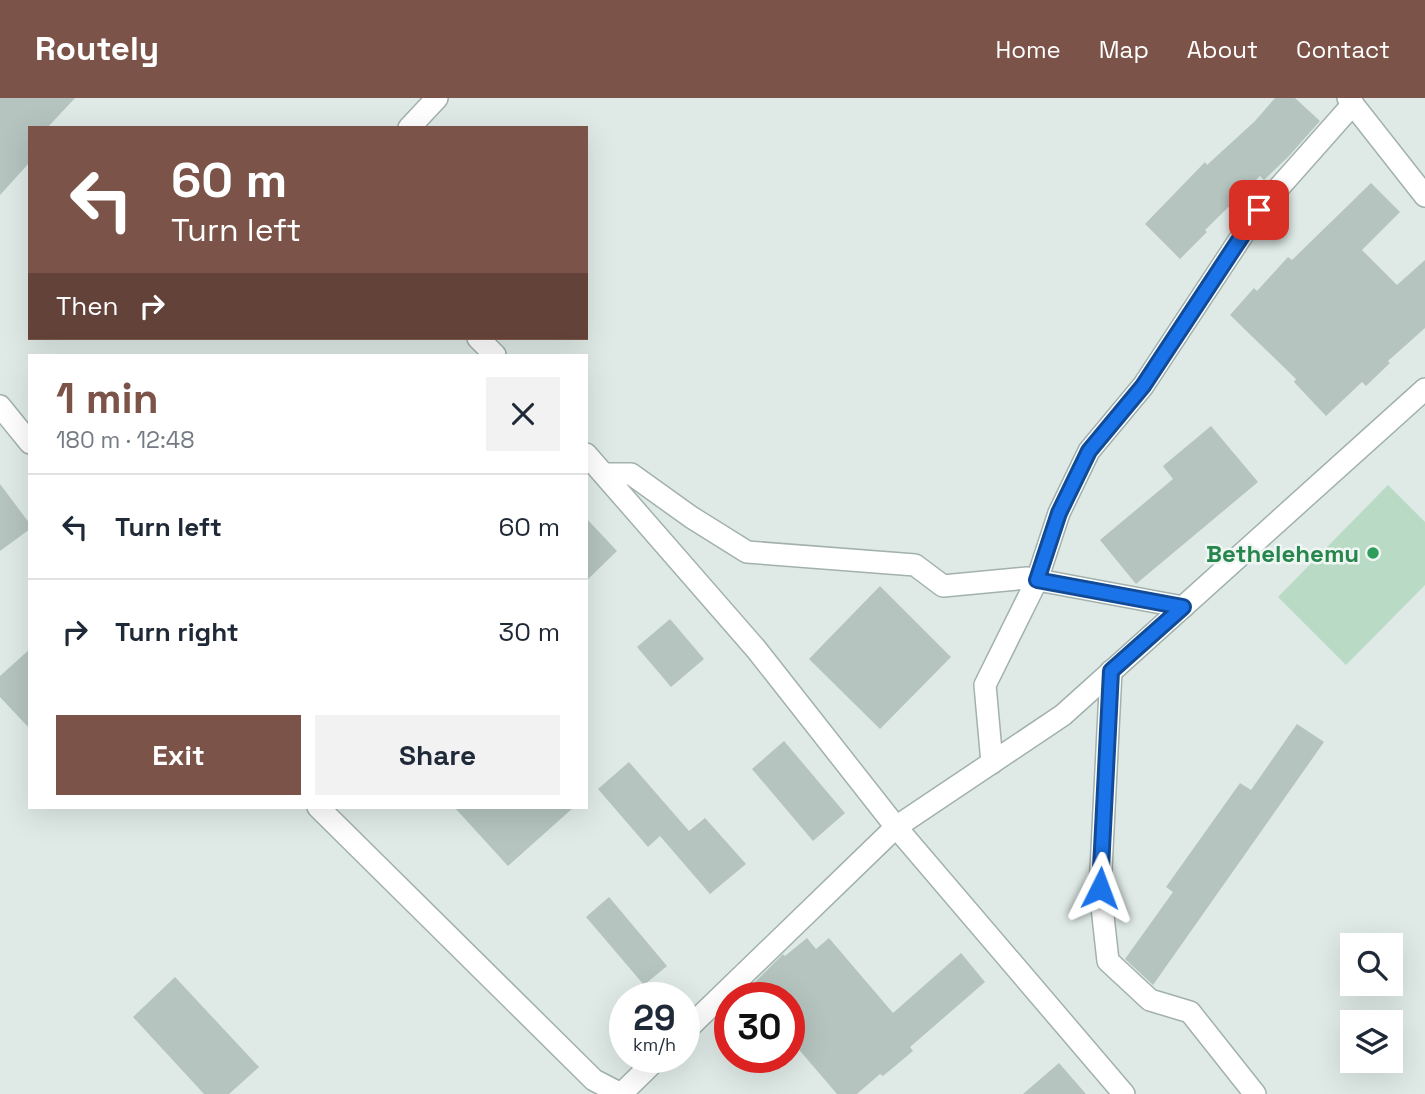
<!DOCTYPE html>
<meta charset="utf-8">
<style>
:root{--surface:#fff;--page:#f2f2f3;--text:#1f2937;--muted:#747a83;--line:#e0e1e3;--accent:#7b5348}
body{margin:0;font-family:"Space Grotesk",sans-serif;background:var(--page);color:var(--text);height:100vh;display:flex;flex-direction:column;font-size:26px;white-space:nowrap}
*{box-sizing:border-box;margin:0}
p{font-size:23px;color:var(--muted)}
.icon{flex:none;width:38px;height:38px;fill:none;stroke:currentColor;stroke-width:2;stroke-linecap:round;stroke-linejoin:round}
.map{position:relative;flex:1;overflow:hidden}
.panel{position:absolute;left:28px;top:256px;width:560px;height:455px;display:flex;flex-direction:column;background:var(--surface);border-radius:0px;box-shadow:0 7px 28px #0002}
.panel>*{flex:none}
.top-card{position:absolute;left:28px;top:28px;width:560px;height:214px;border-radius:0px;box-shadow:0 7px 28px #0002;background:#7b5348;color:#fff;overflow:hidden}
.fabs{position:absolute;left:1340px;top:835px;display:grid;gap:14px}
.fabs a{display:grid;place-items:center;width:63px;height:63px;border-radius:0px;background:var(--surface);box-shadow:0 7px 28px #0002;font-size:35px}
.speed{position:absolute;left:609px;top:884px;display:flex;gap:14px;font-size:35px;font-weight:700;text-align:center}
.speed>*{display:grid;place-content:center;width:91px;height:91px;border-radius:50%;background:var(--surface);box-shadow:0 7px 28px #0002;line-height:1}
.speed small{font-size:18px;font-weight:400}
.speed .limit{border:10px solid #d22;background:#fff;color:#111}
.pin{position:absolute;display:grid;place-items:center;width:60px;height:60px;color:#fff;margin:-30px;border-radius:14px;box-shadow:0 4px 10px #0006}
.me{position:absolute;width:77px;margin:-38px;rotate:3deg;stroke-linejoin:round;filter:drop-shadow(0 0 5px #0008)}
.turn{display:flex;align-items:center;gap:24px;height:147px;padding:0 28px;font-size:32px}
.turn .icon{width:91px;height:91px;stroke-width:2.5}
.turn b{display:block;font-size:49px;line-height:60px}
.then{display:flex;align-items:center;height:66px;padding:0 28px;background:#0003;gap:14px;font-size:26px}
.round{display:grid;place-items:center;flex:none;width:74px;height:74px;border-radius:0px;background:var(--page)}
.summary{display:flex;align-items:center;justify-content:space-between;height:119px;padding:0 28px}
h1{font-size:42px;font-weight:600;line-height:52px;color:var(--accent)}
.cta{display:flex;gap:14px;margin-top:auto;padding:14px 28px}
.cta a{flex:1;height:80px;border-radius:0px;background:var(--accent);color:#fff;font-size:28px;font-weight:600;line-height:80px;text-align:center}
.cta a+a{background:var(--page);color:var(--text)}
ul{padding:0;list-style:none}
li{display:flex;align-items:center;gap:21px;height:105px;padding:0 28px;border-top:2px solid var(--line)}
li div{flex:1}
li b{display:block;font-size:26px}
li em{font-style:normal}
header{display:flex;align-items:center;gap:42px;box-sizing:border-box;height:98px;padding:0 35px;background:var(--accent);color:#fff}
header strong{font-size:33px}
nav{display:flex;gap:38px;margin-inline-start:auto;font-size:24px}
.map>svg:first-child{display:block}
.green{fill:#b9dac4}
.building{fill:#b5c4bf}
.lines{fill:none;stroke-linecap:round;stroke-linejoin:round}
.street-casing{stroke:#a2b1ad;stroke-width:24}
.street{stroke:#fff;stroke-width:21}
.route-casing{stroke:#114b97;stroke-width:18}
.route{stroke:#1a73e8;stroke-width:12}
.leisure-dot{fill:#2e9e5b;stroke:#eff6f3;stroke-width:2.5}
.labels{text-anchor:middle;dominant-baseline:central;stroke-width:5;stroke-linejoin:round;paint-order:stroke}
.leisure-label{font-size:24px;font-weight:bold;fill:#27864d;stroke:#eff6f3;text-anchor:end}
</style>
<header>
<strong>Routely</strong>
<nav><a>Home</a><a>Map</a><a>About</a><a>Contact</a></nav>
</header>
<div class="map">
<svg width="1425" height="996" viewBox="0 0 1425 996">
<rect width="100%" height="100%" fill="#dfeae6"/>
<polygon class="green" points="1388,387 1425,424 1425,487 1346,567 1278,499"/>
<g class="building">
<polygon points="0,0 75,0 47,30 30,30 30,64 0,97"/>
<polygon points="1275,0 1295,0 1320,23 1289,58 1264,82 1260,78 1205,132 1207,134 1180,161 1145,126 1205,64 1207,67 1255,23"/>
<polygon points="1371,85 1400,114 1362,152 1397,187 1425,162 1425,230 1388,263 1390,265 1366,288 1362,284 1326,318 1294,284 1296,281 1230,217 1254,190 1257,193 1288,159 1292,162"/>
<polygon points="1211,328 1258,384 1136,486 1100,442 1173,381 1163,368"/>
<polygon points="0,386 30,426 30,431 0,453"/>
<polygon points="586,420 617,453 586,483"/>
<polygon points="880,488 951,559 880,631 809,561"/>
<polygon points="670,521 704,561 671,589 637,549"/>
<polygon points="30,551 30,631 0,599 0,578"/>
<polygon points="1297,626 1324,644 1153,887 1125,861 1173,794 1166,789 1240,685 1251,692"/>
<polygon points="784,643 845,715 813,743 752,671"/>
<polygon points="629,664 689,733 705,720 746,766 710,796 660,738 648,749 598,691"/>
<polygon points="454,709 574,709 508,768"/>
<polygon points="609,799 667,868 644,887 586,819"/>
<polygon points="807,840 816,851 829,840 893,915 961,855 985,884 910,949 913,953 883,978 880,976 857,996 837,996 789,940 789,900 768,900 755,884 783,856 785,858"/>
<polygon points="175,879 259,969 229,996 204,996 133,919"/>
<polygon points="1059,965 1086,996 1023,996"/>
</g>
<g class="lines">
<defs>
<g id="street">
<polyline points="1348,0 1425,98"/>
<polyline points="409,30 437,0"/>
<polyline points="478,240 495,257"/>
<polyline points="0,308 30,345"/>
<polyline points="586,356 756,551 896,729 1124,996"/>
<polyline points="605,376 631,376 691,419 747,454 915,467 943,488 1027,480 1183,509"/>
<polyline points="1111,573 1100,791 1108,863 1150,902 1190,914 1255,996"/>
<polyline points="992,665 985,587 1037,482 1059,415 1089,353 1143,288 1259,112 1353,6"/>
<polyline points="318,709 594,982 621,996 659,959"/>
<polyline points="684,934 896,729 1063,617 1425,291"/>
</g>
</defs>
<use href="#street" class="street-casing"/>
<use href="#street" class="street"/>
</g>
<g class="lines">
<defs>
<polyline id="route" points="1100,790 1111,573 1183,509 1037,482 1059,415 1089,353 1143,288 1259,112"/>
</defs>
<use href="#route" class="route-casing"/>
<use href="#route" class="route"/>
</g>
<circle class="leisure-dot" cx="1373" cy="455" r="7"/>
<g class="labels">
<g class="leisure-label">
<text x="1359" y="455">Bethelehemu</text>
</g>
</g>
</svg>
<div class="fabs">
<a><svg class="icon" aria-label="search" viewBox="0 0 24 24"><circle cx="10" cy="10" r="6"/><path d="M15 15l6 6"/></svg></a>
<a><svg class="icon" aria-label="layers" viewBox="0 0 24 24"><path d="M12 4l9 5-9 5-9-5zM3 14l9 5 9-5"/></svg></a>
</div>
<div class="speed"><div>29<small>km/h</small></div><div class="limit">30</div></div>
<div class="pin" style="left:1259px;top:112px;background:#d93025"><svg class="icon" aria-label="arrive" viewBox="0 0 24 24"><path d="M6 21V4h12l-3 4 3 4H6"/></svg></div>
<svg class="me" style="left:1100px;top:790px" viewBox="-20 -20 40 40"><path d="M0-17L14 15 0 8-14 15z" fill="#1a73e8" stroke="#fff" stroke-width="4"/></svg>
<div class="top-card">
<div class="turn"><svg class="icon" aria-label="left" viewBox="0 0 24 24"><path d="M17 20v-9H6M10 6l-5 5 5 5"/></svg><div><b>60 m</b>Turn left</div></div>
<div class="then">Then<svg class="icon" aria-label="right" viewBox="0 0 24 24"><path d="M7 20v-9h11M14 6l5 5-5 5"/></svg></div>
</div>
<section class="panel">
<div class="summary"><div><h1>1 min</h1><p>180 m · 12:48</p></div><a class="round"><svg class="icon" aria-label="close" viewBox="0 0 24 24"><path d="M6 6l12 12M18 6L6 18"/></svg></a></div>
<ul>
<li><svg class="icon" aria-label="left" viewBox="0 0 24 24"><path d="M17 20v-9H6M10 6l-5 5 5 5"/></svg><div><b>Turn left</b></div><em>60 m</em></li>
<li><svg class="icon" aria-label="right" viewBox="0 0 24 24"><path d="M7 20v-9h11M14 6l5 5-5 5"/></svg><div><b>Turn right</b></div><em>30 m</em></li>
</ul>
<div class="cta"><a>Exit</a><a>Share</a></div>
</section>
</div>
